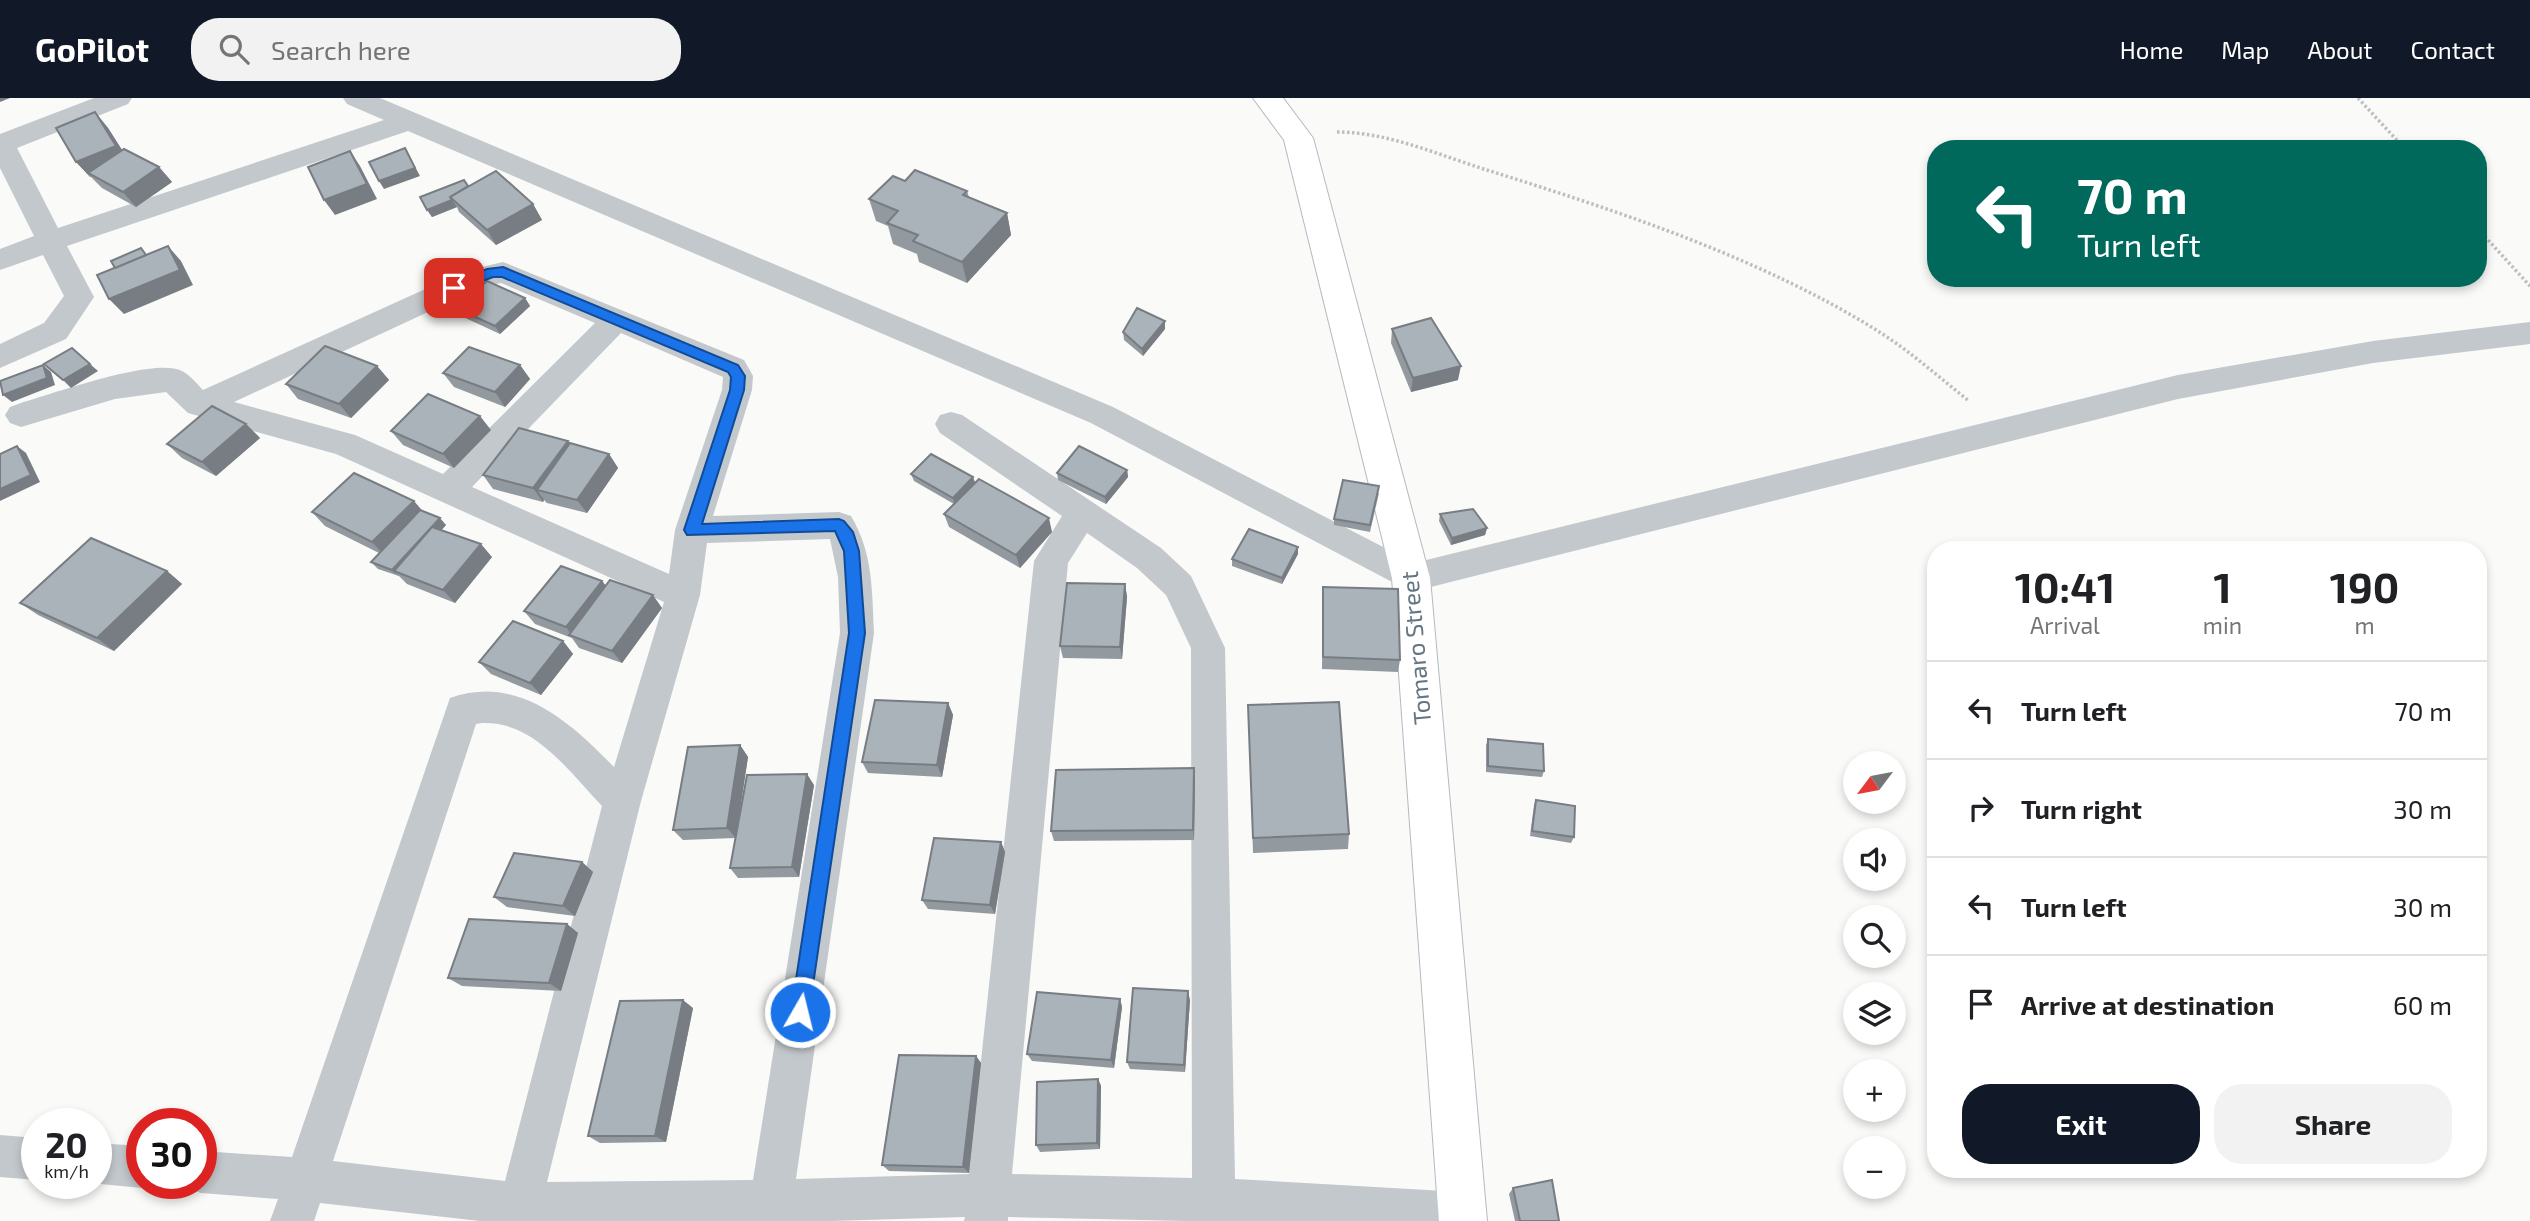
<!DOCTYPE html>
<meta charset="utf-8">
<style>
:root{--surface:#fff;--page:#f2f2f2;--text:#202124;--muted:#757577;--line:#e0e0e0;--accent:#111827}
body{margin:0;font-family:"Exo 2",sans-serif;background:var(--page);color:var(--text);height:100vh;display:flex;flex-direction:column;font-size:26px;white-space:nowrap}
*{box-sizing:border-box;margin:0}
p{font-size:23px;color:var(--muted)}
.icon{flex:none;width:38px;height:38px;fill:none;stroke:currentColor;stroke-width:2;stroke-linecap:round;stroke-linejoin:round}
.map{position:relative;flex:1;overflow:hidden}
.panel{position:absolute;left:1927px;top:443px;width:560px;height:637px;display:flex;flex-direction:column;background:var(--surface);border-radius:28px;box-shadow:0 4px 10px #0003}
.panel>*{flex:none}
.hud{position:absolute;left:1927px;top:42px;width:560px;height:147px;border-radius:28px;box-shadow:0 4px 10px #0003;background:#00695c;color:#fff;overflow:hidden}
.needle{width:46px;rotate:238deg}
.buttons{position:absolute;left:1843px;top:653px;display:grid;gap:14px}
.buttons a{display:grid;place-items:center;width:63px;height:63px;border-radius:50%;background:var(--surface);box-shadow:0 4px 10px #0003;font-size:35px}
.speed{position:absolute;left:21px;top:1010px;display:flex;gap:14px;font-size:35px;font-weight:700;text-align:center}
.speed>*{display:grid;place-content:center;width:91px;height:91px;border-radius:50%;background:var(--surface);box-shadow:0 4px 10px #0003;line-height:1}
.speed small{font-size:18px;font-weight:400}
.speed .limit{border:10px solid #d22;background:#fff;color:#111}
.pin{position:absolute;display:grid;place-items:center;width:60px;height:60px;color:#fff;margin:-30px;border-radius:14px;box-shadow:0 4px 10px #0006}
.me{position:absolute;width:77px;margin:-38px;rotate:8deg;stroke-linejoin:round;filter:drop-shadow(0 0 5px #0008)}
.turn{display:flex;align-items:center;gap:24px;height:147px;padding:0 35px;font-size:32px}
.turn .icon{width:91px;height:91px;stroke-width:2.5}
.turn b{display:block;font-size:49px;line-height:60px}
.eta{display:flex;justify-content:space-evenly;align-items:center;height:119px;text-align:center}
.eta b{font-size:42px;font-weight:700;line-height:49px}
.action{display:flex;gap:14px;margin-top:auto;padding:14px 35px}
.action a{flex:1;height:80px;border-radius:28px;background:var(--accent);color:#fff;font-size:28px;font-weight:700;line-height:80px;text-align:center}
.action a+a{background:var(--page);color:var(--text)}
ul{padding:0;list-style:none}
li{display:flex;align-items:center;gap:21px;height:98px;padding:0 35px;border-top:2px solid var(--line)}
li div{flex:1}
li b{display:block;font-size:26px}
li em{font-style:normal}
header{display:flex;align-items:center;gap:42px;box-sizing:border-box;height:98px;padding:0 35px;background:var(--accent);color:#fff}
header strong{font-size:33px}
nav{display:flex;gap:38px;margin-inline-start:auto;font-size:24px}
.search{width:490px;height:63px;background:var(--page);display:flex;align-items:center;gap:18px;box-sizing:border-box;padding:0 24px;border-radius:28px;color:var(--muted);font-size:26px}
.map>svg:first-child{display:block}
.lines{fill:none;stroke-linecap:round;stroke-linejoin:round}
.secondary-casing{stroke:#b3babf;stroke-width:2}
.path{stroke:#bbbfc2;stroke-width:3.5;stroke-dasharray:2.5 2.5;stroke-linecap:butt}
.street{fill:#c3c8cc;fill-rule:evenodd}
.secondary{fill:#fff;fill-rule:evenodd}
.wall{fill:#929a9f}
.shaded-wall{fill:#777d82}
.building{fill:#aab3b9;stroke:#777d82;stroke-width:2}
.route{fill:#1a73e8;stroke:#114b97;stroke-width:2}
.labels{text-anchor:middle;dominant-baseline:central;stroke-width:7;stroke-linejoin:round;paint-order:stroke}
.street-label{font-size:24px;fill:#657683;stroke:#fff}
</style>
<header>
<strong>GoPilot</strong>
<div class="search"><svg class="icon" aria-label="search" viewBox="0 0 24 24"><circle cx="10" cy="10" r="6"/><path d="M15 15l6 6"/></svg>Search here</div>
<nav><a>Home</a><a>Map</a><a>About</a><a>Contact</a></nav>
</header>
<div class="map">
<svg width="2530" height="1123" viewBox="0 0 2530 1123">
<rect width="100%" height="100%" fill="#fafaf8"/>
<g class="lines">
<defs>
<polygon id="secondary" points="1253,0 1283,0 1313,40 1430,480 1487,1123 1439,1123 1392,480 1284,42"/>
</defs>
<use href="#secondary" class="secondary-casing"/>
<g class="path">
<polyline points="2358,0 2405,51"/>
<path d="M1337 34C1389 34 1441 58 1490 73 1621 114 1764 161 1881 235 1912 255 1940 280 1969 303"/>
<polyline points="2478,131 2530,188"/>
</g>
<g class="street">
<polygon points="94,0 132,0 128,6 17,50 58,130 384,22 347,6 343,0 380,0 1113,309 1414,465 2178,277 2373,243 2530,224 2530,246 2373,265 2178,301 1411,494 1091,325 408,33 67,148 94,199 66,241 0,270 0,246 44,225 64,198 43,157 0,172 0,151 34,138 0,70 0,36"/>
<path d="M503 164 744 262 753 278 752 292 713 418 839 414 851 418C873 455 872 492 874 535L796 1081 969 1076 1034 463 1062 418 940 335 935 326 940 317 951 314 962 317 1161 450 1191 478 1225 550 1235 1081 1462 1094 1477 1101 1484 1116 1481 1123H1187L1008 1119V1123H964L965 1119 831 1123H480L320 1105 314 1123H270L278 1101 201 1095 186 1089 184 1085H201V1053L292 1059 450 600C518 576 570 624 614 669L664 504 336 356 188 315 166 294 115 301 21 329 10 325 5 317 10 309 21 305C53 296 154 259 182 273 190 277 197 286 203 292L465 173ZM501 185 595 225 443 376 355 337 234 304 482 189ZM621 235 723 279 722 292 675 432 669 476 472 389ZM1087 435 1137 470 1166 497 1191 550 1192 1080 1012 1076 1068 465ZM830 441 838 479 840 535 753 1082 547 1084 641 703 700 497 707 445ZM482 625C535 623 569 674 602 708L505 1083 333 1063 476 626Z"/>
<polygon points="0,1037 37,1040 37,1082 0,1079"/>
<polygon points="96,1045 142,1048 142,1085 155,1085 142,1090 90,1085 96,1085"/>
</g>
<use href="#secondary" class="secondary"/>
</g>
<g class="wall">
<polygon points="95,14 108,30 122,52 159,69 172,84 136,109 102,90 76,64"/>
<polygon points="905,83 967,93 969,99 1007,115 1011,137 967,185 919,164 917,156 893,146 888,128 876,123 869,101"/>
<polygon points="468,88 533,106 542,122 496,147 459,114 457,109 432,119 420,99"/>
<polygon points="525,200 530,208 500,236 461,218 456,210"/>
<polygon points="1165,231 1143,258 1124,242 1123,234"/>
<polygon points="1392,231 1458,282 1411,294 1391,245"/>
<polygon points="520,267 530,281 505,309 454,289 443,275"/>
<polygon points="377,268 389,282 351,320 298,301 286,286"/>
<polygon points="246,326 260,340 216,378 182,360 167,346"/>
<polygon points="491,332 454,370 403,347 391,333"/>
<polygon points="568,343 570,345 609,356 618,370 587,415 547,405 544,402 543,404 493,391 483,377"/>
<polygon points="1127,372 1128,379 1106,406 1058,382 1057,375"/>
<polygon points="911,376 973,379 975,384 1052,434 1020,470 949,429 944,416 954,406 914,383"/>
<polygon points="1379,395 1370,434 1334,427 1334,421"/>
<polygon points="423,413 446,427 441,432 492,459 455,505 407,486 399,478 378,471 371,464 379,455 325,428 312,414"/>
<polygon points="1440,416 1487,430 1485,437 1451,447 1439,423"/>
<polygon points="1298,449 1298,456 1282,486 1232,468 1232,461"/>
<polygon points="167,473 182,486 114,553 38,517 20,505"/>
<polygon points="602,483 606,488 662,510 622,565 579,550 572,540 535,526 524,513"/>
<polygon points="1125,486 1127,499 1122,561 1063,560 1060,548"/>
<polygon points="1323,489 1400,562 1398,574 1322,571"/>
<polygon points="563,543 573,556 541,597 491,576 479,564"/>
<polygon points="948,605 953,617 942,679 868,675 862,664"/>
<polygon points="1248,607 1349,736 1348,751 1253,755"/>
<polygon points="1488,641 1544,673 1542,679 1486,674 1486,647"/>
<polygon points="740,647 748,659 737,728 814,687 799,779 738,780 730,770 735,740 683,742 673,732"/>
<polygon points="1195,681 1194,742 1054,743 1051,733"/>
<polygon points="1536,702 1574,739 1571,745 1530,738 1534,707"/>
<polygon points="1001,744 1005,754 995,816 928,811 922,802"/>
<polygon points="582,764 593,774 575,818 507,809 494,799"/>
<polygon points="567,826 578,835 561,893 462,888 448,880"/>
<polygon points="1120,901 1122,909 1114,970 1032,963 1027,956"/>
<polygon points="1190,902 1185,974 1130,971 1127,964"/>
<polygon points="693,910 666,1044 600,1045 588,1038"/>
<polygon points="976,958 981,965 969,1075 889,1073 882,1067"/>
<polygon points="1098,981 1101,988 1100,1051 1040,1054 1036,1047"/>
<polygon points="1513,1090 1559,1123 1515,1123 1509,1096"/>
</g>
<g class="shaded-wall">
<polygon points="0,0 10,0 0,4"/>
<polygon points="95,14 108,30 129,63 88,75 91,79 90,79 76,64"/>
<polygon points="405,50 420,78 384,91 379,83"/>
<polygon points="350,53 360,68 377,101 335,117 324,102"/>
<polygon points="159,69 172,84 136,109 123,94"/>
<polygon points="452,102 457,109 432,119 427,112"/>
<polygon points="533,106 542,122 496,147 487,132"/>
<polygon points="1007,115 1011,137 967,185 962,164"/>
<polygon points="168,148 181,163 193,187 124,216 109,201"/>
<polygon points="525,200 530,208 500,236 495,228"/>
<polygon points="1165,223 1165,231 1143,258 1142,251"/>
<polygon points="90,266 98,273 71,290 63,282"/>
<polygon points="43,267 51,274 55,287 12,304 3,297"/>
<polygon points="520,267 530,281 505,309 495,294"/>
<polygon points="377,268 389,282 351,320 339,306"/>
<polygon points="1461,268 1458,282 1411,294 1413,280"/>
<polygon points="480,318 491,332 454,370 443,356"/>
<polygon points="246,326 260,340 216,378 202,364"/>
<polygon points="568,343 577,357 537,392 544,402 543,404 533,390"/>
<polygon points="17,348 26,355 40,384 0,403 0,391"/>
<polygon points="609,356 618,370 587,415 577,402"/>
<polygon points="1127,372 1128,379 1106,406 1105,399"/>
<polygon points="973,379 975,386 955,407 953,400"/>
<polygon points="414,403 426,417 384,457 372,444"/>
<polygon points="440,420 446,427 402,476 394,473 399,479 392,472"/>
<polygon points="1049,420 1052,434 1020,470 1016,457"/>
<polygon points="1487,430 1485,437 1451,447 1452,440"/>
<polygon points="481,446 492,459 455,505 443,492"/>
<polygon points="1298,449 1298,456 1282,486 1282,480"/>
<polygon points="167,473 182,486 114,553 97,540"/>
<polygon points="602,483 612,496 573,539 566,529"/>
<polygon points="1125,486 1127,499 1122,561 1120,549"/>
<polygon points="653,497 662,510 622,565 612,553"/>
<polygon points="563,543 573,556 541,597 530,585"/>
<polygon points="948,605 953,617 942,679 937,667"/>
<polygon points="740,647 748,659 736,740 727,730"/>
<polygon points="1194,670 1195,681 1194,742 1193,732"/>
<polygon points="807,676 814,687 799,779 792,769"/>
<polygon points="1001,744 1005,754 995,816 990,807"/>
<polygon points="582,764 593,774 575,818 563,808"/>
<polygon points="567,826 578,835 561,893 549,885"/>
<polygon points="1188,893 1190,902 1185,974 1184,967"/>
<polygon points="1120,901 1122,909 1114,970 1111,962"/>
<polygon points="683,902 693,910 666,1044 655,1038"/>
<polygon points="976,958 981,965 969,1075 963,1069"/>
<polygon points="1098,981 1101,988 1100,1051 1097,1045"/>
</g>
<g class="building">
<polygon points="95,14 116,48 76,64 56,30"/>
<polygon points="405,50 415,70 379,83 369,64"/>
<polygon points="124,51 159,69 123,94 88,75"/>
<polygon points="350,53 367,86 324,102 308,69"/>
<polygon points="915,72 967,93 963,97 1007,115 962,164 913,143 918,137 887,125 898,113 869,101 893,78 905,83"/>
<polygon points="496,73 533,106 487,132 450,99"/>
<polygon points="464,82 468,88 450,99 452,102 427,112 420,99"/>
<polygon points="168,148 180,172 109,201 97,177"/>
<polygon points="141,150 146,157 115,170 111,163"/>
<polygon points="487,183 525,200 495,228 456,210"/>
<polygon points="1137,210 1165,223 1142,251 1123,234"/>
<polygon points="1431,220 1461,268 1413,280 1392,231"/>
<polygon points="325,248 377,268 339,306 286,286"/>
<polygon points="469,249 520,267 495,294 443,275"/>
<polygon points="72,250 90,266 63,282 44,266"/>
<polygon points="43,267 47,280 3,297 0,283"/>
<polygon points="428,296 480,318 443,356 391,333"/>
<polygon points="212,308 246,326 202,364 167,346"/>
<polygon points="519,330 568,343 533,390 483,377"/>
<polygon points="570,345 609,356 577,402 537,392"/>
<polygon points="17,348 31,377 0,391 0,356"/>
<polygon points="1079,348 1127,372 1105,399 1057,375"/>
<polygon points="931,356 973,379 953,400 911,376"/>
<polygon points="354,375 414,403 372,444 312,414"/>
<polygon points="979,381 1049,420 1016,457 944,416"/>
<polygon points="1343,382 1379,388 1370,427 1334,421"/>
<polygon points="1473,411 1487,430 1452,440 1440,416"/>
<polygon points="420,412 440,420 392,472 371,464"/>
<polygon points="432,429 481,446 443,492 394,473"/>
<polygon points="1249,431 1298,449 1282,480 1232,461"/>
<polygon points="91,440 167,473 97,540 20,505"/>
<polygon points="561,468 602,483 566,529 524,513"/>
<polygon points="610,482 653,497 612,553 569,537"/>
<polygon points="1067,485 1125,486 1120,549 1060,548"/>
<polygon points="1323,489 1398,491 1400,562 1323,559"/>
<polygon points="513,523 563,543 530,585 479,564"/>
<polygon points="875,602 948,605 937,667 862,664"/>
<polygon points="1339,604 1349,736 1253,740 1248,607"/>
<polygon points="1488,641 1543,646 1544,673 1488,668"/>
<polygon points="740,647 727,730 673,732 688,649"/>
<polygon points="1194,670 1193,732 1051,733 1056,672"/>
<polygon points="807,676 792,769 730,770 747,677"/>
<polygon points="1536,702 1575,708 1574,739 1532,733"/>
<polygon points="934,740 1001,744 990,807 922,802"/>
<polygon points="514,755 582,764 563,808 494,799"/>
<polygon points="469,821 567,826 549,885 448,880"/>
<polygon points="1133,890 1188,893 1184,967 1127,964"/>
<polygon points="1037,894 1120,901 1111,962 1027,956"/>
<polygon points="683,902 655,1038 588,1038 620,903"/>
<polygon points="899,957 976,958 963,1069 882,1067"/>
<polygon points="1098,981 1097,1045 1036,1047 1037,984"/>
<polygon points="1552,1082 1559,1123 1520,1123 1513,1090"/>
</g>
<polygon class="route" points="503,169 738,267 745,278 744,292 702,426 839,421 844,423 853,434 859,453 865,535 809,914 807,921 800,923 794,921 791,914 849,535 844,453 835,433 687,437 684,432 730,292 731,279 728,274 502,179 493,179 454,194 447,190 449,186 487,171"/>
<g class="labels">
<g class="street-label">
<text transform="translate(1415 550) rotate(-95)">Tomaro Street</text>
</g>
</g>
</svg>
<div class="buttons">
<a><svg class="needle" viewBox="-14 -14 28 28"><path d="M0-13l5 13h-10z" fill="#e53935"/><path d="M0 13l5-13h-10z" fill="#757577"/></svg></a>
<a><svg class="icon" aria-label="sound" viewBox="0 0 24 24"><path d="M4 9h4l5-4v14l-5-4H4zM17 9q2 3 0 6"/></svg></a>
<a><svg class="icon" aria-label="search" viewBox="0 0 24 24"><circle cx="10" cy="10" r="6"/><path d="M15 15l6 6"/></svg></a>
<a><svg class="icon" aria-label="layers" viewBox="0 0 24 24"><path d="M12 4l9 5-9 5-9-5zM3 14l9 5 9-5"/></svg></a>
<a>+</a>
<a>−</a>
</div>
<div class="speed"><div>20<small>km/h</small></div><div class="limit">30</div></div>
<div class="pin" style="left:454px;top:190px;background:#d93025"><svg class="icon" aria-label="arrive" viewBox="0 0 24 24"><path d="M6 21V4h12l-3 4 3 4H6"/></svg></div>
<svg class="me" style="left:800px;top:914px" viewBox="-20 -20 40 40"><circle r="17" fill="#1a73e8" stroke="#fff" stroke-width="3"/><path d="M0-11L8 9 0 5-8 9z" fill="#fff"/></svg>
<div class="hud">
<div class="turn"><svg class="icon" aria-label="left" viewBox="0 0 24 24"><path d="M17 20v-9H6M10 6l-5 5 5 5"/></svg><div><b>70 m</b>Turn left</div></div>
</div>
<section class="panel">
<div class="eta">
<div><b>10:41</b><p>Arrival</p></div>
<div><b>1</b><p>min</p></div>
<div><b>190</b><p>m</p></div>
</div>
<ul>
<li><svg class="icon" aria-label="left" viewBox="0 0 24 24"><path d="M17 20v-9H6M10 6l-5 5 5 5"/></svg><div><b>Turn left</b></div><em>70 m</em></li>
<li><svg class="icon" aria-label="right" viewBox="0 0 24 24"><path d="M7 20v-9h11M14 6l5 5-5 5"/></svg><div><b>Turn right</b></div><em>30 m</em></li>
<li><svg class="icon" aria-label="left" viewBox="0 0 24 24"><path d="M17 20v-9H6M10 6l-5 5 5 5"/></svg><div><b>Turn left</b></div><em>30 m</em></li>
<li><svg class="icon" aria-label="arrive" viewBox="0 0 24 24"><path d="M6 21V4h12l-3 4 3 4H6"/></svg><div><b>Arrive at destination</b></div><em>60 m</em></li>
</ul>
<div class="action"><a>Exit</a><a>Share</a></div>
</section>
</div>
